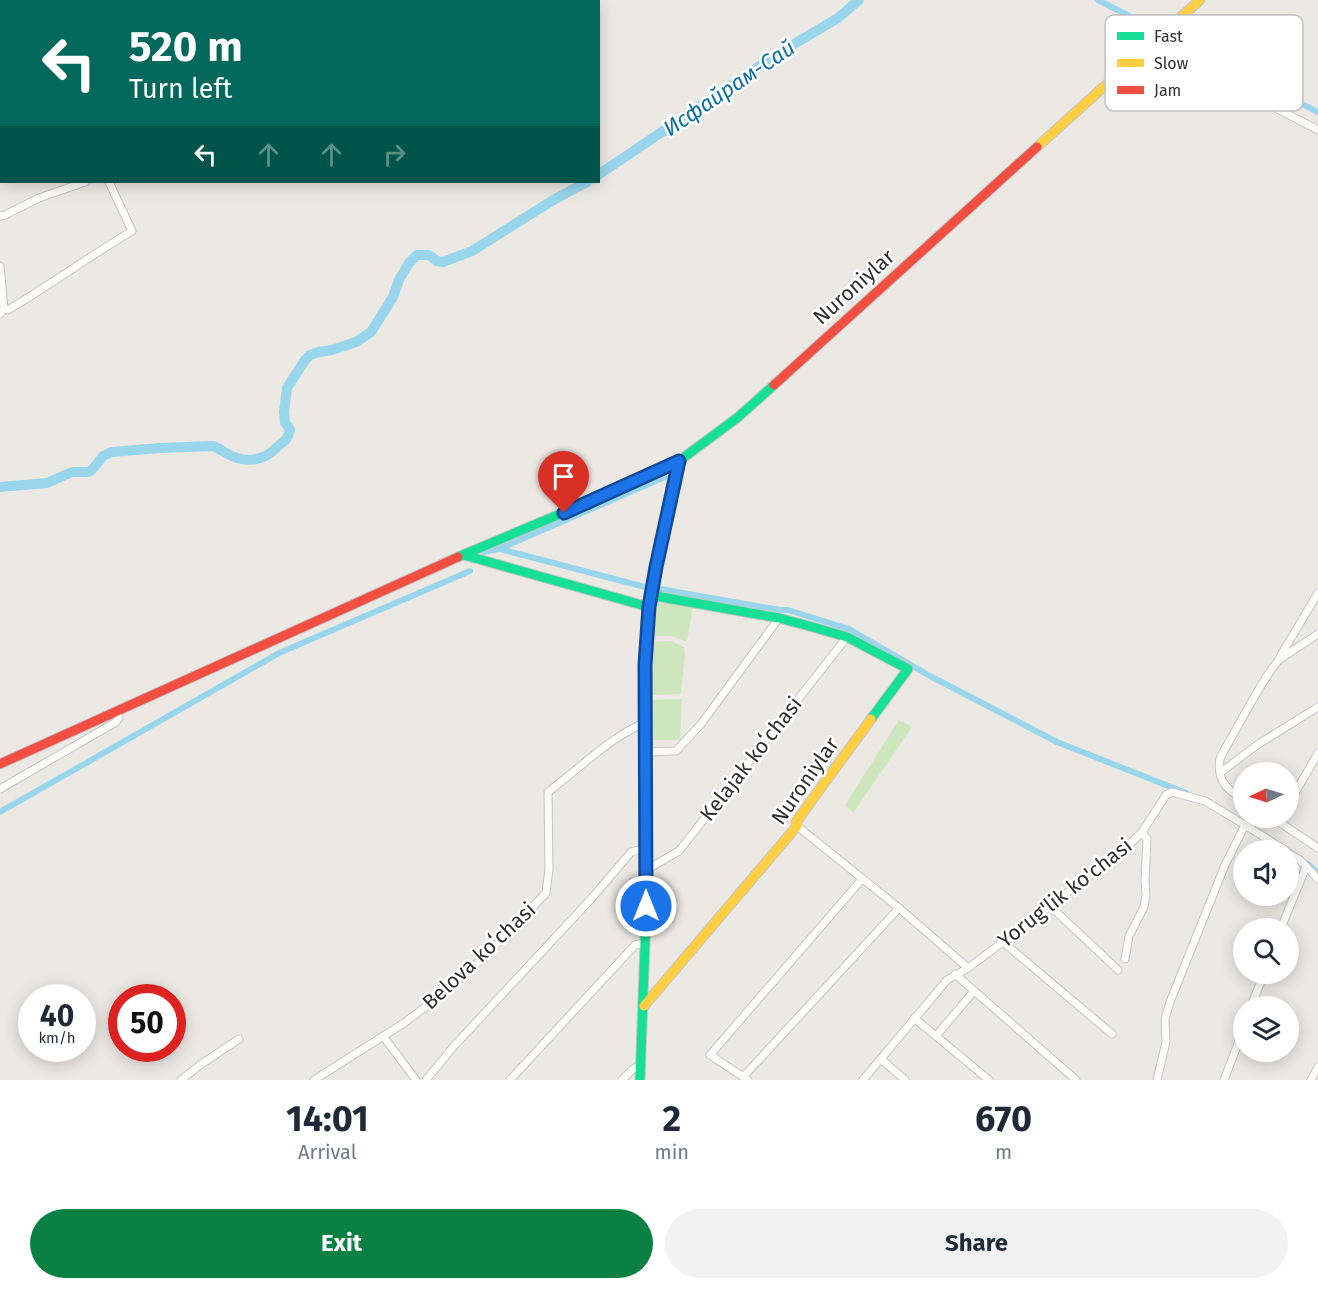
<!DOCTYPE html>
<meta charset="utf-8">
<style>
:root{--surface:#fff;--page:#f2f2f3;--text:#1f2937;--muted:#747a83;--accent:#0b8043}
body{margin:0;font-family:"Fira Sans",sans-serif;background:var(--page);color:var(--text);height:100vh;display:flex;flex-direction:column;font-size:22px;white-space:nowrap}
*{box-sizing:border-box;margin:0}
p{font-size:20px;color:var(--muted)}
.icon{flex:none;width:33px;height:33px;fill:none;stroke:currentColor;stroke-width:2;stroke-linecap:round;stroke-linejoin:round}
.map{position:relative;height:1080px;overflow:hidden}
.side{display:flex;flex-direction:column;background:var(--surface);flex:1}
.side>*{flex:none}
.hud{position:absolute;left:0px;top:0px;width:600px;height:183px;box-shadow:0 3px 15px #0003;background:#00695c;color:#fff;overflow:hidden}
.needle{width:39px;rotate:266deg}
.buttons{position:absolute;left:1233px;top:762px;display:grid;gap:12px}
.buttons a{display:grid;place-items:center;width:66px;height:66px;border-radius:50%;background:var(--surface);box-shadow:0 3px 15px #0003;font-size:30px}
.speed{position:absolute;left:18px;top:984px;display:flex;gap:12px;font-size:30px;font-weight:700;text-align:center}
.speed>*{display:grid;place-content:center;width:78px;height:78px;border-radius:50%;background:var(--surface);box-shadow:0 3px 15px #0003;line-height:1}
.speed small{font-size:15px;font-weight:400}
.speed .limit{border:9px solid #d22;background:#fff;color:#111}
.pin{position:absolute;display:grid;place-items:center;width:51px;height:51px;color:#fff;margin:-62px -26px;border-radius:50% 50% 50% 0;rotate:-45deg;box-shadow:0 0 6px #0007}
.pin .icon{rotate:45deg}
.me{position:absolute;width:66px;margin:-33px;rotate:0deg;stroke-linejoin:round;filter:drop-shadow(0 0 4px #0008)}
.turn{display:flex;align-items:center;gap:21px;height:126px;padding:0 30px;font-size:27px}
.turn .icon{width:78px;height:78px;stroke-width:2.5}
.turn b{display:block;font-size:42px;line-height:51px}
.lanes{display:flex;align-items:center;height:57px;padding:0 30px;background:#0003;justify-content:center;gap:30px;direction:ltr}
.lanes .off{opacity:.35}
.eta{display:flex;justify-content:space-evenly;align-items:center;height:102px;text-align:center}
.eta b{font-size:36px;font-weight:700;line-height:42px}
.primary-button{display:flex;gap:12px;margin-top:auto;padding:12px 30px}
.primary-button a{flex:1;height:69px;border-radius:36px;background:var(--accent);color:#fff;font-size:24px;font-weight:700;line-height:69px;text-align:center}
.primary-button a+a{background:var(--page);color:var(--text)}
.map>svg:first-child{display:block}
.green{fill:#cee6be}
.lines{fill:none;stroke-linecap:round;stroke-linejoin:round}
.canal{stroke:#99d6ec;stroke-width:6}
.river{stroke:#99d6ec;stroke-width:10}
.street-casing{stroke:#c5c4c5;stroke-width:9}
.fast-casing{stroke:#c5c4c5;stroke-width:11}
.slow-casing{stroke:#c5c4c5;stroke-width:11}
.jam-casing{stroke:#c5c4c5;stroke-width:11}
.street{stroke:#fcfcfb;stroke-width:7}
.fast{stroke:#16e098;stroke-width:9}
.slow{stroke:#ffcf43;stroke-width:9}
.jam{stroke:#f24e42;stroke-width:9}
.route-casing{stroke:#114b97;stroke-width:15}
.route{stroke:#1a73e8;stroke-width:10}
.labels{text-anchor:middle;dominant-baseline:central;stroke-width:5;stroke-linejoin:round;paint-order:stroke}
.street-label{font-size:21px;fill:#2e2e2e;stroke:#fff}
.water-label{font-size:22px;font-style:italic;fill:#0d6fa3;stroke:#fff}
.key{fill:#fff;stroke:#c0c0c0;stroke-width:1.5}
.key-label{font-size:16px;fill:#2e2e2e}
</style>
<div class="map">
<svg width="1318" height="1080" viewBox="0 0 1318 1080">
<rect width="100%" height="100%" fill="#ece8e4"/>
<g class="green">
<polygon points="657,600 693,605 687,642 671,636 655,636"/>
<polygon points="671,641 684,647 685,653 681,694 651,695 654,642"/>
<polygon points="682,699 680,740 652,740 651,700"/>
<polygon points="899,720 912,727 853,813 845,805"/>
</g>
<g class="lines">
<g class="canal">
<polyline points="1098,0 1318,112"/>
<polyline points="500,549 645,587"/>
<polyline points="484,552 499,549 665,477"/>
<polyline points="660,589 780,610 788,610 849,629 930,676 1057,742 1186,793"/>
<polyline points="0,812 279,653 470,571"/>
<polyline points="1308,864 1318,873"/>
</g>
<g class="river">
<polyline points="598,175 779,53 838,18 859,0"/>
<path d="M0 487 47 483 72 472H88L92 470 103 456 112 452 159 448 213 446C218 448 221 450 226 453 242 463 262 462 275 449 283 441 287 442 290 430L285 422 284 412 287 388 305 360 310 355 319 352 332 350 356 342 371 332 393 297 399 280 409 263 417 255H429L437 261 443 262 472 251 555 199 587 182"/>
</g>
<defs>
<g id="street">
<polyline points="111,0 112,2"/>
<polyline points="378,2 381,0"/>
<polyline points="1151,43 1318,130"/>
<polyline points="0,216 5,215 39,198 85,182"/>
<polyline points="0,266 4,309 0,314"/>
<path d="M4 309 8 310C50 285 90 256 132 231L109 182"/>
<polyline points="1280,659 1318,634"/>
<polyline points="646,752 676,751 701,724 779,618"/>
<polyline points="1221,772 1257,745 1318,707"/>
<polyline points="0,789 116,722 119,718 116,711"/>
<path d="M1244 800C1228 791 1216 780 1220 759 1223 751 1229 742 1233 735 1245 713 1257 691 1271 670 1274 665 1279 662 1281 655L1318 593"/>
<polyline points="1288,805 1318,753"/>
<polyline points="1273,818 1318,848"/>
<polyline points="797,826 899,908 968,968"/>
<polyline points="1288,853 1300,860 1318,879"/>
<polyline points="646,870 679,851 847,637"/>
<polyline points="1050,906 1118,970"/>
<polyline points="1281,928 1306,867"/>
<polyline points="1003,942 1112,1034"/>
<polyline points="1125,959 1129,936 1144,907 1146,895 1145,880 1147,839 1142,832"/>
<polyline points="955,974 1076,1080"/>
<polyline points="1251,1006 1264,974"/>
<polyline points="914,1018 989,1080"/>
<polyline points="383,1036 416,1080"/>
<polyline points="936,1036 974,991"/>
<polyline points="881,1059 905,1080"/>
<polyline points="744,1076 899,908"/>
<polyline points="181,1080 200,1065 239,1039"/>
<path d="M314 1080 404 1023 432 1002 482 959 546 893 549 869 548 792C580 768 609 738 646 722"/>
<polyline points="426,1080 454,1046 591,899 631,852 646,848"/>
<polyline points="510,1080 635,945 645,943"/>
<polyline points="622,1080 633,1069 641,1065"/>
<polyline points="748,1080 710,1055 862,879"/>
<polyline points="863,1080 947,980 968,968 1003,942 1127,847 1142,832 1166,795 1172,792 1205,801 1245,825 1285,850"/>
<polyline points="1157,1080 1166,1042 1165,1019 1170,1002 1225,865 1245,825"/>
<polyline points="1224,1080 1244,1028"/>
<polyline points="1311,1080 1318,1067"/>
</g>
<g id="fast">
<polyline points="464,555 649,607"/>
<polyline points="458,557 603,496 679,461 737,418 774,385"/>
<polyline points="650,595 779,618 809,626 847,637 908,669 871,719"/>
<polyline points="640,1080 645,943 645,823"/>
</g>
<g id="slow">
<polyline points="1037,147 1200,0"/>
<path d="M645 823C645 751 642 679 649 608 654 559 668 510 679 461"/>
<polyline points="644,1006 797,826 796,822 871,719"/>
</g>
<g id="jam">
<polyline points="774,385 1037,147"/>
<polyline points="0,764 458,557"/>
</g>
</defs>
<use href="#street" class="street-casing"/>
<use href="#fast" class="fast-casing"/>
<use href="#slow" class="slow-casing"/>
<use href="#jam" class="jam-casing"/>
<use href="#street" class="street"/>
<use href="#fast" class="fast"/>
<use href="#slow" class="slow"/>
<use href="#jam" class="jam"/>
</g>
<g class="lines">
<defs>
<polyline id="route" points="564,513 679,461 656,567 649,607 645,665 646,906"/>
</defs>
<use href="#route" class="route-casing"/>
<use href="#route" class="route"/>
</g>
<g class="labels">
<g class="street-label">
<text transform="translate(854 287) rotate(-42)">Nuroniylar</text>
<text transform="translate(751 759) rotate(-52)">Kelajak koʻchasi</text>
<text transform="translate(805 781) rotate(-55)">Nuroniylar</text>
<text transform="translate(1065 893) rotate(-38)">Yorug'lik ko'chasi</text>
<text transform="translate(479 956) rotate(-43)">Belova koʻchasi</text>
</g>
<g class="water-label">
<text transform="translate(729 88) rotate(-34)">Исфайрам-Сай</text>
</g>
</g>
<rect x="1105" y="15" width="198" height="96" rx="9" class="key"/>
<rect x="1117" y="32" width="27" height="8" fill="#16e098"/>
<rect x="1117" y="59" width="27" height="8" fill="#ffcf43"/>
<rect x="1117" y="86" width="27" height="8" fill="#f24e42"/>
<g class="key-label">
<text x="1154" y="42">Fast</text>
<text x="1154" y="69">Slow</text>
<text x="1154" y="96">Jam</text>
</g>
</svg>
<div class="buttons">
<a><svg class="needle" viewBox="-14 -14 28 28"><path d="M0-13l5 13h-10z" fill="#e53935"/><path d="M0 13l5-13h-10z" fill="#747a83"/></svg></a>
<a><svg class="icon" aria-label="sound" viewBox="0 0 24 24"><path d="M4 9h4l5-4v14l-5-4H4zM17 9q2 3 0 6"/></svg></a>
<a><svg class="icon" aria-label="search" viewBox="0 0 24 24"><circle cx="10" cy="10" r="6"/><path d="M15 15l6 6"/></svg></a>
<a><svg class="icon" aria-label="layers" viewBox="0 0 24 24"><path d="M12 4l9 5-9 5-9-5zM3 14l9 5 9-5"/></svg></a>
</div>
<div class="speed"><div>40<small>km/h</small></div><div class="limit">50</div></div>
<div class="pin" style="left:564px;top:513px;background:#d93025"><svg class="icon" aria-label="arrive" viewBox="0 0 24 24"><path d="M6 21V4h12l-3 4 3 4H6"/></svg></div>
<svg class="me" style="left:646px;top:906px" viewBox="-20 -20 40 40"><circle r="17" fill="#1a73e8" stroke="#fff" stroke-width="3"/><path d="M0-11L8 9 0 5-8 9z" fill="#fff"/></svg>
<div class="hud">
<div class="turn"><svg class="icon" aria-label="left" viewBox="0 0 24 24"><path d="M17 20v-9H6M10 6l-5 5 5 5"/></svg><div><b>520 m</b>Turn left</div></div>
<div class="lanes"><svg class="icon" aria-label="left" viewBox="0 0 24 24"><path d="M17 20v-9H6M10 6l-5 5 5 5"/></svg><svg class="icon off" aria-label="ahead" viewBox="0 0 24 24"><path d="M12 20V5M6 11l6-6 6 6"/></svg><svg class="icon off" aria-label="ahead" viewBox="0 0 24 24"><path d="M12 20V5M6 11l6-6 6 6"/></svg><svg class="icon off" aria-label="right" viewBox="0 0 24 24"><path d="M7 20v-9h11M14 6l5 5-5 5"/></svg></div>
</div>
</div>
<section class="side">
<div class="eta">
<div><b>14:01</b><p>Arrival</p></div>
<div><b>2</b><p>min</p></div>
<div><b>670</b><p>m</p></div>
</div>
<div class="primary-button"><a>Exit</a><a>Share</a></div>
</section>
